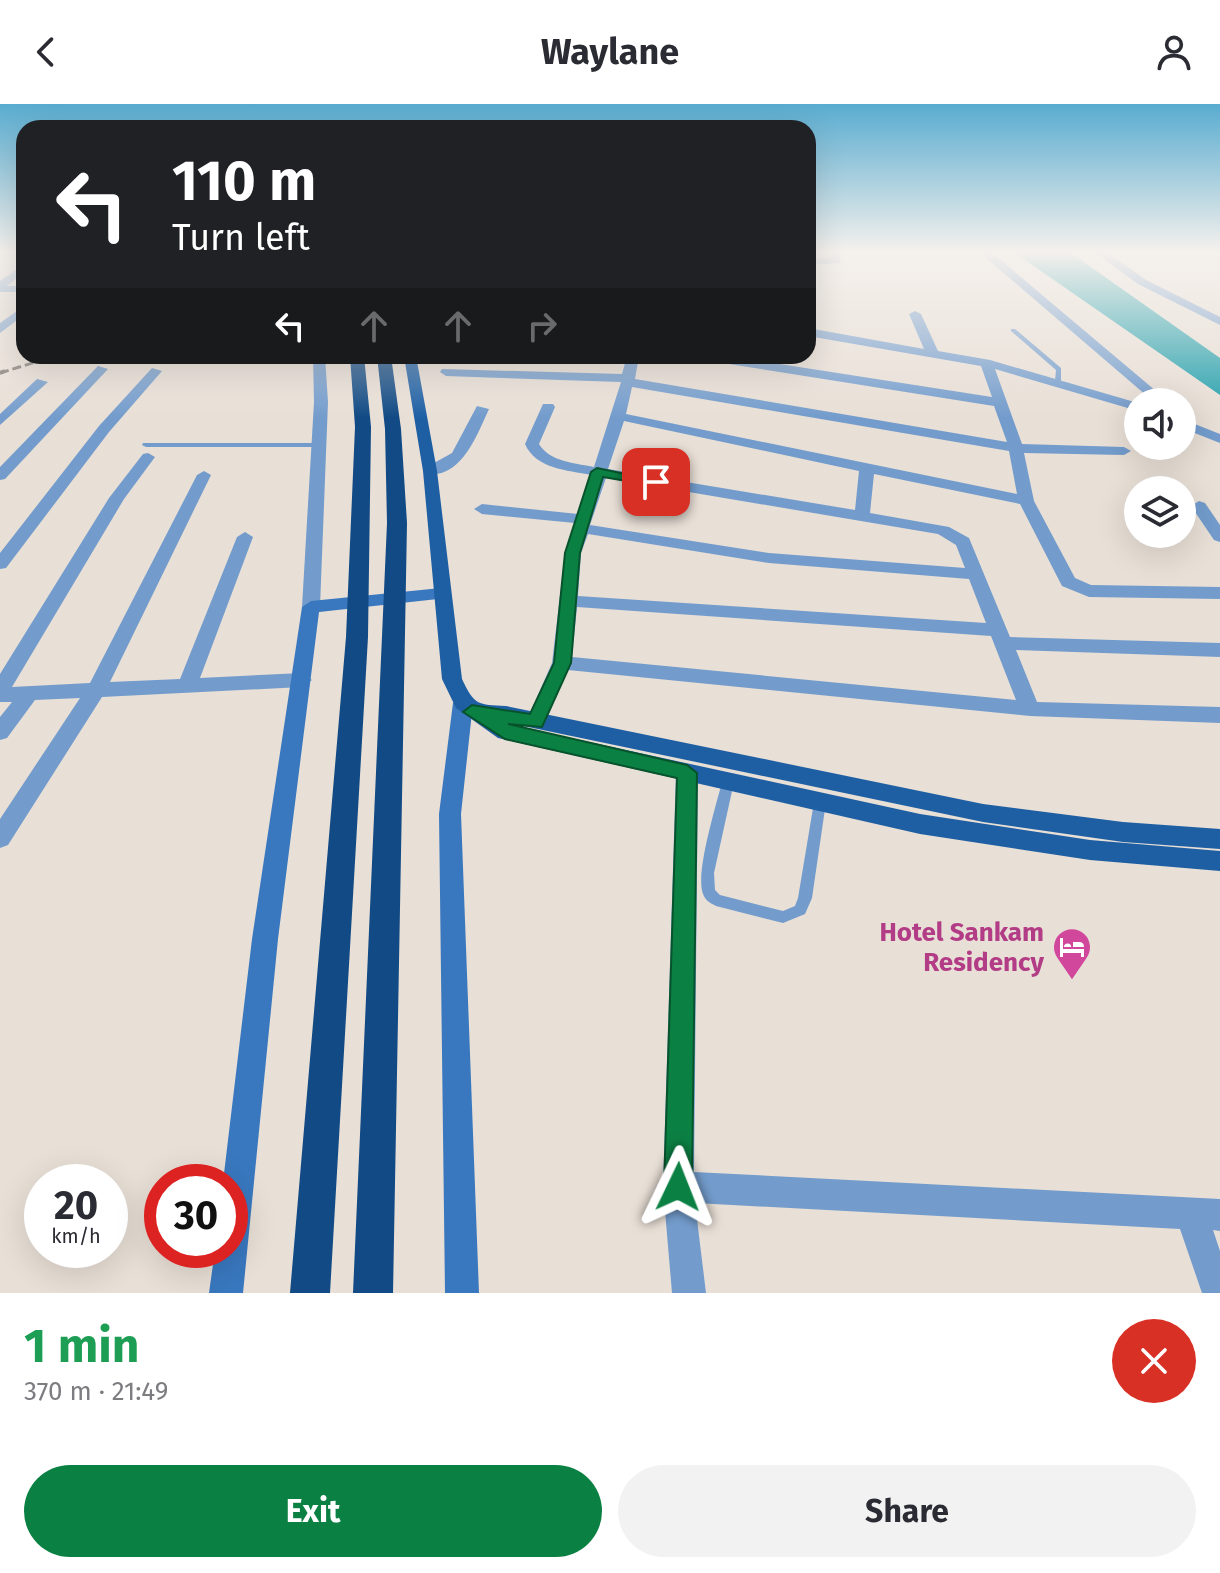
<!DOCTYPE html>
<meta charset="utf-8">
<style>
:root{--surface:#fff;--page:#f2f2f3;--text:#2b2b33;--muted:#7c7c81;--accent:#0b8043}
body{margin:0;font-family:"Fira Sans",sans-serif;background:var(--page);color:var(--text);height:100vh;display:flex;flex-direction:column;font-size:30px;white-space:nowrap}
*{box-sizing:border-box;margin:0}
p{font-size:26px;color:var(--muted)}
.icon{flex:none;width:44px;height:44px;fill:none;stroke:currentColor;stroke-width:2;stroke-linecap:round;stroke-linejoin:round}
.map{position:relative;height:1189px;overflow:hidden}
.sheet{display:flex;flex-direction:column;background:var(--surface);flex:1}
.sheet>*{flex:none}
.hud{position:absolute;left:16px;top:16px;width:800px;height:244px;border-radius:24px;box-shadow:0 8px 32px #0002;background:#202124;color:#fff;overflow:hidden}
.tools{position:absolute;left:1124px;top:284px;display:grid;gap:16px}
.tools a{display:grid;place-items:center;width:72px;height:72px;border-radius:50%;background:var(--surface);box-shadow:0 8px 32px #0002;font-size:40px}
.speed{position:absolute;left:24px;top:1060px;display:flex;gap:16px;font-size:40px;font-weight:700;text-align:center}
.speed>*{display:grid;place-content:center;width:104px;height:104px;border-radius:50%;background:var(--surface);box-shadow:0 8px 32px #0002;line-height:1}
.speed small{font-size:20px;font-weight:400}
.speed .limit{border:12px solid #d22;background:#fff;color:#111}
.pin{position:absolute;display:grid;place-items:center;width:68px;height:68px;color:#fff;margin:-34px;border-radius:16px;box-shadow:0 4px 12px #0006}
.me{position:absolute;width:88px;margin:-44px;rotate:2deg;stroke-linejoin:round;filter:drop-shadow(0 0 6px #0008)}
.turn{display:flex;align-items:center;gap:28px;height:168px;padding:0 24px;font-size:36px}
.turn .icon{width:104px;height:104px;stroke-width:2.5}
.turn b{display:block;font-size:56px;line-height:68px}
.lanes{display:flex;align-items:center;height:76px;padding:0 24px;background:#0003;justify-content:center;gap:40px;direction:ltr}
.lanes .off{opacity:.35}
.round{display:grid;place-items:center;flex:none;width:84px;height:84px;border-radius:42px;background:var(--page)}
.headline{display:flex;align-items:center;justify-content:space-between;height:136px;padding:0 24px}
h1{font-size:48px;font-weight:700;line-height:60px;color:#1e9e55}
.cta{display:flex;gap:16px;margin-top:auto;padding:16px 24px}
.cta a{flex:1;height:92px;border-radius:48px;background:var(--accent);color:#fff;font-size:32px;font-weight:700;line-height:92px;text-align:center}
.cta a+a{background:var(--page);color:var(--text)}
header{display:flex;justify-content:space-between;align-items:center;height:104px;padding:0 24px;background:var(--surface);font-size:36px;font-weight:700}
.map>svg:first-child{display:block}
.water{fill:#239fac}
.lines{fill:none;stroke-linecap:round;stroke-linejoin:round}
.lane{fill:#739ccc;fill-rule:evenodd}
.street{fill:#739ccc;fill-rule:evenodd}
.secondary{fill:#3978bf;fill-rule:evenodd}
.primary{fill:#1e5fa4;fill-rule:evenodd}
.highway{fill:#114a84;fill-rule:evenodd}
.rail-far1{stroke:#7d7771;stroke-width:3;stroke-dasharray:9 4;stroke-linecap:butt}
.rail{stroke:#7d7771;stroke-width:4;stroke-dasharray:11 6;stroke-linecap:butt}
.route{fill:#0b8043;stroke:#07532c;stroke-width:2}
.labels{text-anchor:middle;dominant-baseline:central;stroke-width:8;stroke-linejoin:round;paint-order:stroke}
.near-hotel-label{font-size:26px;font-weight:bold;fill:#b23c85;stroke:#e8dfd6;text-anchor:end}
</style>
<header><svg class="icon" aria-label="back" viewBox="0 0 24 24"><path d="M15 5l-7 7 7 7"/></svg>Waylane<svg class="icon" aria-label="person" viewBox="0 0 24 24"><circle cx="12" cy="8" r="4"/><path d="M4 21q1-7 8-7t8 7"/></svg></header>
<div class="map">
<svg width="1220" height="1189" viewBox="0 0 1220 1189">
<rect width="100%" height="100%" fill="#e8dfd6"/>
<polygon class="water" points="1012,147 1068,147 1220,254 1220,291"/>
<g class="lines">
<g class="lane">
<polygon points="1011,225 1015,225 1061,264 1061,278 1055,277 1056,266 1011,227"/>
<polygon points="143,339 317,339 321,341 317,343 146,343 142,341"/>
<path d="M728 673 732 675 734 678 714 769 715 786 720 791 783 807 795 802 798 794 814 698 816 694 820 693 824 694 826 698 812 794 805 810 783 819 716 802C710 799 705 796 703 790 695 769 716 702 722 678L724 675Z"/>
</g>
<g class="street">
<polygon points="829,147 839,147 841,159 808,161 808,155 831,154"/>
<polygon points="978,147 990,147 1169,298 1154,298"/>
<polygon points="1093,147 1105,147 1146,176 1220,213 1220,221 1138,180"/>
<polygon points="24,160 24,168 7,182 24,182 24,188 0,188 0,177"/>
<polygon points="24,202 24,211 0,229 0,219"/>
<path d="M915 207 921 210 938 247 990 256 1138 299V307L995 265 1022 340 1124 343 1131 347 1124 351 1024 349 1034 397 1075 474 1091 481 1220 483V495L1089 493 1062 482 1020 400 874 370 870 409 949 423 969 434 1010 533 1220 539V553L1016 546 1037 598 1220 603V619L1030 612 568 566 543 623H529L526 618 552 559 565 449 575 419 482 410 474 405 482 400 578 410 591 371C567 366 536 365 525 340L543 300H553L555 303 539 340C550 358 575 359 594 363L621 278 446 272 440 268 442 265 622 270 627 252H639L635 275 1007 338 994 302 704 256 698 252H728L992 293 981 262 808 232V224L924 245 909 210ZM632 283 1009 347 1017 390 626 310ZM624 317 859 367 855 406 608 365ZM606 374 938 430 956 441 965 464 769 449 590 421ZM588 430 769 459 969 475 986 519 578 492 581 449ZM577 503 991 532 1016 596 572 553Z"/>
<polygon points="313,252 325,252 328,298 320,503 311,509 302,503 314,298"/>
<polygon points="98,262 108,265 5,375 0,376 0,363"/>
<polygon points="152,264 162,267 109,328 6,464 0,465 0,449 99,322"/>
<polygon points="37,275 48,278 0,321 0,310"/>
<path d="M477 302 489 305C477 331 461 376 425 370V364L452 349Z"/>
<polygon points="1182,315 1220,330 1220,339 1182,324"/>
<polygon points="148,349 155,353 124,395 12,583 90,579 197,371 204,367 211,371 110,578 180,575 237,433 245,428 253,433 200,574 302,569 312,576 302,583 102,593 8,741 0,744 0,715 80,594 35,596 7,634 0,636 0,613 12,598 0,598 0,570 109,394 143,350"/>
<polygon points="1199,397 1205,399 1220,421 1220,438 1214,436 1191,402"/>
<polygon points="687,660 695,663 698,669 694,1068 1220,1095 1220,1127 1213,1126 1220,1147 1220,1189 1202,1189 1180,1125 695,1099 706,1189 672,1189 663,1083 676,669 679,663"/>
</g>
<g class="secondary">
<polygon points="441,484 450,490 447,494 319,508 278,835 243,1189 209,1189 215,1146 230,1146 230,1078 223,1078 252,835 302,503 311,497"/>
<polygon points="463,592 473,599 461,710 479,1189 445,1189 439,710 453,599"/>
</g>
<path class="primary" d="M404 252H416L437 367 462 575C474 601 478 601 506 602L983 700 1123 718 1220 725V745L1123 738 983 718 505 618 511 621 920 710 1090 736 1220 747V767L1090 756 920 730 498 634 456 604 442 575 423 367Z"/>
<g class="highway">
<polygon points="350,252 364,252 371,323 368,533 330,1189 290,1189 346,533 355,323"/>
<polygon points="377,252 391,252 401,325 407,419 393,1189 353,1189 387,419 385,325"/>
</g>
<polyline class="rail-far1" points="0,269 55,252"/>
<polyline class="rail" points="0,269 5,267"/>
</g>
<linearGradient id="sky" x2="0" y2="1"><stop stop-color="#59acd0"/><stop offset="0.47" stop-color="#f5f1ed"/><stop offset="1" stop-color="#f5f1ed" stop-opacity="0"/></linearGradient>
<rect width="1220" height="314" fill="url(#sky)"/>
<polygon class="route" points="597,364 663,378 656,382 603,373 580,449 571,559 542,623 508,620 687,661 697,669 692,1083 688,1093 678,1097 668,1093 664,1083 677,674 505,635 463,608 472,601 530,610 554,559 565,449 591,368"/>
<defs>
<symbol id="hotel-pin" viewBox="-11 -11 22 30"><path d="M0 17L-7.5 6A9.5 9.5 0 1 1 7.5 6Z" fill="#d1479c" stroke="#e8dfd6"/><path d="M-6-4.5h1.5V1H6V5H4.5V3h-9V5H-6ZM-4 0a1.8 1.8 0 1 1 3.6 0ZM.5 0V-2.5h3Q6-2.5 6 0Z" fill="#fff"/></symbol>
</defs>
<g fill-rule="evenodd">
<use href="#hotel-pin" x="1050" y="821" width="44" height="60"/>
</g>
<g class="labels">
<g class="near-hotel-label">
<text x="1044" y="828">Hotel Sankam<tspan x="1044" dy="30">Residency</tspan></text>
</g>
</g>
</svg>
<div class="tools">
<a><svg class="icon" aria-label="sound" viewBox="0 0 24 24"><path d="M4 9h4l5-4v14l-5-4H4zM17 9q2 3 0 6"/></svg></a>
<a><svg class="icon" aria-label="layers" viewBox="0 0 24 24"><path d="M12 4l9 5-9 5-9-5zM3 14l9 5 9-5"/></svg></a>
</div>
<div class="speed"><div>20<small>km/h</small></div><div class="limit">30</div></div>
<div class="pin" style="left:656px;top:378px;background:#d93025"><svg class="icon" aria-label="arrive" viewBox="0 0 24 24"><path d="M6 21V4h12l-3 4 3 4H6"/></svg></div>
<svg class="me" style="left:678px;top:1083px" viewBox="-20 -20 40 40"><path d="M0-17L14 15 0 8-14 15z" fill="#0b8043" stroke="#fff" stroke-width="4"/></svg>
<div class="hud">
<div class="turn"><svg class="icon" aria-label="left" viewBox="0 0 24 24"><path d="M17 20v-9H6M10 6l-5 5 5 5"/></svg><div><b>110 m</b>Turn left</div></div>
<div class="lanes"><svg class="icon" aria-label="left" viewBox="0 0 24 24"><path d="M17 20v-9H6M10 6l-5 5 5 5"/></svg><svg class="icon off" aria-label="ahead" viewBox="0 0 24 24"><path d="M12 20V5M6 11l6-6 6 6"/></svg><svg class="icon off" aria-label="ahead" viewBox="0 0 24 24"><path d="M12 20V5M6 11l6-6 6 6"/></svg><svg class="icon off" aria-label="right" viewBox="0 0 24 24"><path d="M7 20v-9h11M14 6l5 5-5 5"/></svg></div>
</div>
</div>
<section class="sheet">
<div class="headline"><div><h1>1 min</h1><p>370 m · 21:49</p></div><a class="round" style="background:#d93025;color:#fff"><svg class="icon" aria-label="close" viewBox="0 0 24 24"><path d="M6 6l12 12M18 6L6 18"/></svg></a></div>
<div class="cta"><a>Exit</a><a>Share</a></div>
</section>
